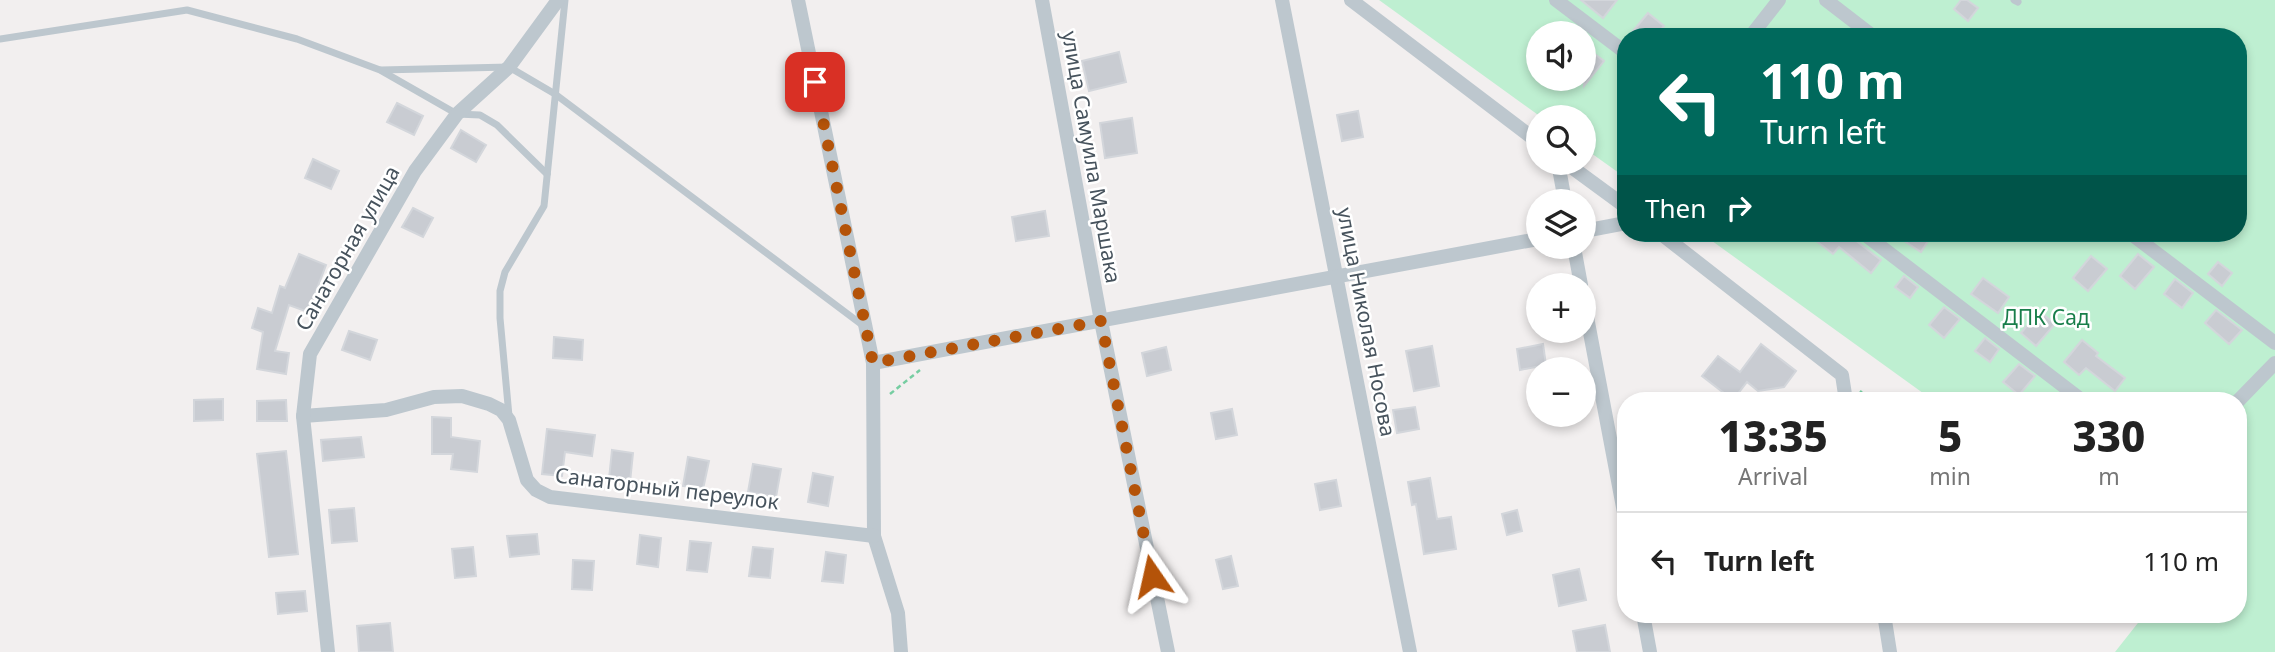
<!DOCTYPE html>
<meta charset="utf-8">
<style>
:root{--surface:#fff;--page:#f2f2f2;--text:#222;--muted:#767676;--line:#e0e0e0}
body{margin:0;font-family:"Noto Sans",sans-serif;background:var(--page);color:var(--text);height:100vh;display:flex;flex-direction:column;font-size:26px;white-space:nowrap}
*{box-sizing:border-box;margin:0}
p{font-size:23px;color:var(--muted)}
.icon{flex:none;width:38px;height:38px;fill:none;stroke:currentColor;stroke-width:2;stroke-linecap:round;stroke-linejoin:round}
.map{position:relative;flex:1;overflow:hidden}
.sheet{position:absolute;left:1617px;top:392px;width:630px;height:231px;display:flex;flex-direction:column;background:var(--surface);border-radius:28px;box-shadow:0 4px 10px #0003}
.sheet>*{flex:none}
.top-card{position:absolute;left:1617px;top:28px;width:630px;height:214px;border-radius:28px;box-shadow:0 4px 10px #0003;background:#00695c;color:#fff;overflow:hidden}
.buttons{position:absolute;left:1526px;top:21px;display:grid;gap:14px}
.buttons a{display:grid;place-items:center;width:70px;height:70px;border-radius:50%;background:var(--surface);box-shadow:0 4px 10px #0003;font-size:35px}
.pin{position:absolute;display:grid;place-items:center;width:60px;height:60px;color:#fff;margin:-30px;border-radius:14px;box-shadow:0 4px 10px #0006}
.me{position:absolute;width:77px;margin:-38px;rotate:349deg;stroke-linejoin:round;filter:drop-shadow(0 0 5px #0008)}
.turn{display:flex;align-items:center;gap:24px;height:147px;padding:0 28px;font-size:32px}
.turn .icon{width:91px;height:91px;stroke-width:2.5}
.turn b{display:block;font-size:49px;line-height:60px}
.then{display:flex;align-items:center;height:66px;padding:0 28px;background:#0003;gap:14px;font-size:26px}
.eta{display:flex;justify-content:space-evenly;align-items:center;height:119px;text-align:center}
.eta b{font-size:42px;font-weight:800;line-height:49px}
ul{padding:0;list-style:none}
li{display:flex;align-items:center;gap:21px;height:98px;padding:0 28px;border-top:2px solid var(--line)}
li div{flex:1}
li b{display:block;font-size:26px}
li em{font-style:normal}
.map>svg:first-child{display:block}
.green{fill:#beefd1;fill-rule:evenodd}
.building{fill:#c9ccd2;stroke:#d3d6db;stroke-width:2}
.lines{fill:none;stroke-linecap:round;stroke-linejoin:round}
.path{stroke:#76cda1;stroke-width:2.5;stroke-dasharray:5 3.5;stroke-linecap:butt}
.service{stroke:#bdc7ce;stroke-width:7}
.minor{stroke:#bdc7ce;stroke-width:14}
.route{stroke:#b45309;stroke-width:12;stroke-dasharray:0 21.6}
.labels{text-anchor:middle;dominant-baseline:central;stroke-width:5;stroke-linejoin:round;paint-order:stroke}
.street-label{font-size:21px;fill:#47535d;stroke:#fff}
.park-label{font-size:21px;fill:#187e4a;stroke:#fff}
</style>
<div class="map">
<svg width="2275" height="652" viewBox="0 0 2275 652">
<rect width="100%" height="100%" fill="#f2efef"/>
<path class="green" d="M1379 0H2275V652H2115L2145 614H2238V401H1934L1701 233H2238V37H1626V178L1584 148V117H1541ZM1538 33H1584V79H1538Z"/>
<g class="building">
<polygon points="1581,0 1617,0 1603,18"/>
<polygon points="1961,0 1967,0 1978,8 1968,21 1954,9"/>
<polygon points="1648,13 1664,26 1655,37 1628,37"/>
<polygon points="1584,46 1604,61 1584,86"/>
<polygon points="1119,52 1126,82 1089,91 1082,61"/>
<polygon points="397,103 423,116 414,135 387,122"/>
<polygon points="1358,111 1363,137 1342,141 1337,115"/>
<polygon points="1132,118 1137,153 1105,158 1100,123"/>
<polygon points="461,130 486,145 476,162 451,148"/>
<polygon points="313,159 339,171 331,189 305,178"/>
<polygon points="413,208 433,218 423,237 402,227"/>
<polygon points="1045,211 1049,236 1016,241 1012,217"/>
<polygon points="1806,233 1846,233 1881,260 1871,273 1839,247 1833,254"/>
<polygon points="1892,233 1933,233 1921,252"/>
<polygon points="299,254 326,265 308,312 289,305 275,351 289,353 286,374 257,369 263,332 252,328 258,308 272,313 280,286 285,288"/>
<polygon points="2138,254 2154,267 2135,289 2120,276"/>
<polygon points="2091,256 2107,269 2088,291 2073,278"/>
<polygon points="2218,262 2232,273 2222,286 2208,274"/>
<polygon points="1904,276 1918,287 1910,298 1895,287"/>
<polygon points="1983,278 2009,297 1998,313 1971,294"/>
<polygon points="2175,279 2193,293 2182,308 2164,294"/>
<polygon points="1944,307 1960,319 1944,338 1929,325"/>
<polygon points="2216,310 2242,330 2229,344 2205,323"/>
<polygon points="2039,311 2055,324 2036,346 2021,333"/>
<polygon points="349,331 377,340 370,360 342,350"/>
<polygon points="554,337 583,340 582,360 553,358"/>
<polygon points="1985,338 1999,349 1990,362 1975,351"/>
<polygon points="2082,340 2098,353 2096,356 2125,378 2115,391 2086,368 2079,375 2064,362"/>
<polygon points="1543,344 1546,365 1520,370 1517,349"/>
<polygon points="1761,344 1796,371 1784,387 1758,391 1747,382 1733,400 1702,376 1718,356 1740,372"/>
<polygon points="1432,346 1439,386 1414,391 1406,351"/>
<polygon points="1166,347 1171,370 1147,376 1142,353"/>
<polygon points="2019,364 2035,376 2019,395 2003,382"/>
<polygon points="223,399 223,420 194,421 194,400"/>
<polygon points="286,400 287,421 257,421 257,401"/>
<polygon points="1415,407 1419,429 1397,433 1393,410"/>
<polygon points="1232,409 1237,435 1216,439 1211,413"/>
<polygon points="432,417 451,418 451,437 480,441 477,472 451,469 453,454 432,454"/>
<polygon points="547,429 595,435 592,456 565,452 562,476 542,474"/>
<polygon points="361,437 364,457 323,461 321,440"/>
<polygon points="612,450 633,453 630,482 609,479"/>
<polygon points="286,451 298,554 269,557 257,454"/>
<polygon points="688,457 709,461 703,489 683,486"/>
<polygon points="753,464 781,469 776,497 748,492"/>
<polygon points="813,473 833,477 828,506 808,502"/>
<polygon points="1430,478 1437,519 1451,517 1456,549 1424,554 1416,504 1412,505 1408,482"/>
<polygon points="1336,480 1341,506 1320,510 1315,484"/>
<polygon points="354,508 357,541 332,543 329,510"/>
<polygon points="1517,510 1522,531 1507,535 1502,514"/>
<polygon points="537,534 539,554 510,557 507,536"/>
<polygon points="640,535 661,538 658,567 637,564"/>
<polygon points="690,541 711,543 707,572 687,570"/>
<polygon points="473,547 476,576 455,578 452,549"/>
<polygon points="753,547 773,549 770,578 749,576"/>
<polygon points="826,552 846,555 843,583 822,581"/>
<polygon points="1231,556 1238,586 1223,589 1216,560"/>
<polygon points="573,560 594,561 592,590 572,589"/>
<polygon points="1579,569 1586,600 1559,606 1553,575"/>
<polygon points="305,591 307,611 278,614 276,593"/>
<polygon points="390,623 393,652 359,652 357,626"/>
<polygon points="1605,625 1610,652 1577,652 1573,631"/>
</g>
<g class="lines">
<g class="path">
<polyline points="1860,391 1871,401"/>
<polyline points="890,394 920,370"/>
</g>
<g class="service">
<polyline points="2014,0 2018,2"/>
<polyline points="0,39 187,10 297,39 380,70 457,114 480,115 497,125 547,174"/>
<polyline points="381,70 509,67 555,94 865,327"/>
<polyline points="509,416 500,318 500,291 505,272 544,206 565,0"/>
</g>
<g class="minor">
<polyline points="798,0 873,363 874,536 898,613 901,652"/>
<polyline points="1042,0 1101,321 1168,652"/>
<polyline points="1282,0 1410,652"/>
<polyline points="1351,0 1538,142"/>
<polyline points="1556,0 1626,53"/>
<polyline points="1826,0 1874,37"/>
<polyline points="1750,37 1779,0"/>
<polyline points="1558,163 1565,201"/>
<polyline points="1566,163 1626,207"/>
<polyline points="1584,231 1626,223"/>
<polyline points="1660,233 1842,375 1846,401"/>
<polyline points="1863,233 2083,401"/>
<polyline points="2130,233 2275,343"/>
<polyline points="1574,247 1581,285"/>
<polyline points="1584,301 1626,523"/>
<polyline points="873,363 1538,239"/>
<polyline points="2238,401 2275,363"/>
<polyline points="303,416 386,410 434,397 462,396 489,404 501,410 509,420 527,480 536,490 550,497 874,536"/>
<polyline points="1643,614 1650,652"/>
<polyline points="1884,614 1890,652"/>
<polyline points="328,652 303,416 310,354 415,171 457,114 509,67 558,0"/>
</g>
</g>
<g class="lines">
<polyline class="route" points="815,82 873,363 1101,321 1152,576"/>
</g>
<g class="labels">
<g class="street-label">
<text transform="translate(1092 157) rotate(80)">улица Самуила Маршака</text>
<text transform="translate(347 248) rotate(-60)">Санаторная улица</text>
<text transform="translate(1367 322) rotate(79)">улица Николая Носова</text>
<text transform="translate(667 488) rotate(7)">Санаторный переулок</text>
</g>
<g class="park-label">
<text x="2046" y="317">ДПК Сад</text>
</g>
</g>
</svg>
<div class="buttons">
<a><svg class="icon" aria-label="sound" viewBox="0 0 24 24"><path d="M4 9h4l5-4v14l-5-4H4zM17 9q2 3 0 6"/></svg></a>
<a><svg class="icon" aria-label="search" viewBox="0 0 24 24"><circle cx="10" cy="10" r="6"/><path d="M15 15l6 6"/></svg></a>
<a><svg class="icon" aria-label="layers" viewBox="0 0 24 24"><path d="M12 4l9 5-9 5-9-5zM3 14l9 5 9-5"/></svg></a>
<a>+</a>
<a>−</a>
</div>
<div class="pin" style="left:815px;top:82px;background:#d93025"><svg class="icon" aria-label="arrive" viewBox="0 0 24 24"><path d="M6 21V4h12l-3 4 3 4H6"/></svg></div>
<svg class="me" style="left:1152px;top:576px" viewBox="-20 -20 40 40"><path d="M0-17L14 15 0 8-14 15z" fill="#b45309" stroke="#fff" stroke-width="4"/></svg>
<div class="top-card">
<div class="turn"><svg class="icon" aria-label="left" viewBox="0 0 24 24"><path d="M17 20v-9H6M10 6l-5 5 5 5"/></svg><div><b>110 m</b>Turn left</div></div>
<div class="then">Then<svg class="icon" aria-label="right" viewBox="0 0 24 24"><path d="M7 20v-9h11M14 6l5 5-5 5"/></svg></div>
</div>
<section class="sheet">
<div class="eta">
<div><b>13:35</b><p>Arrival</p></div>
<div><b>5</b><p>min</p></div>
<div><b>330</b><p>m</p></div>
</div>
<ul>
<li><svg class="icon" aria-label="left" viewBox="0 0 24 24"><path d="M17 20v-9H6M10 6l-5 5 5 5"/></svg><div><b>Turn left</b></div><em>110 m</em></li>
</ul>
</section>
</div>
